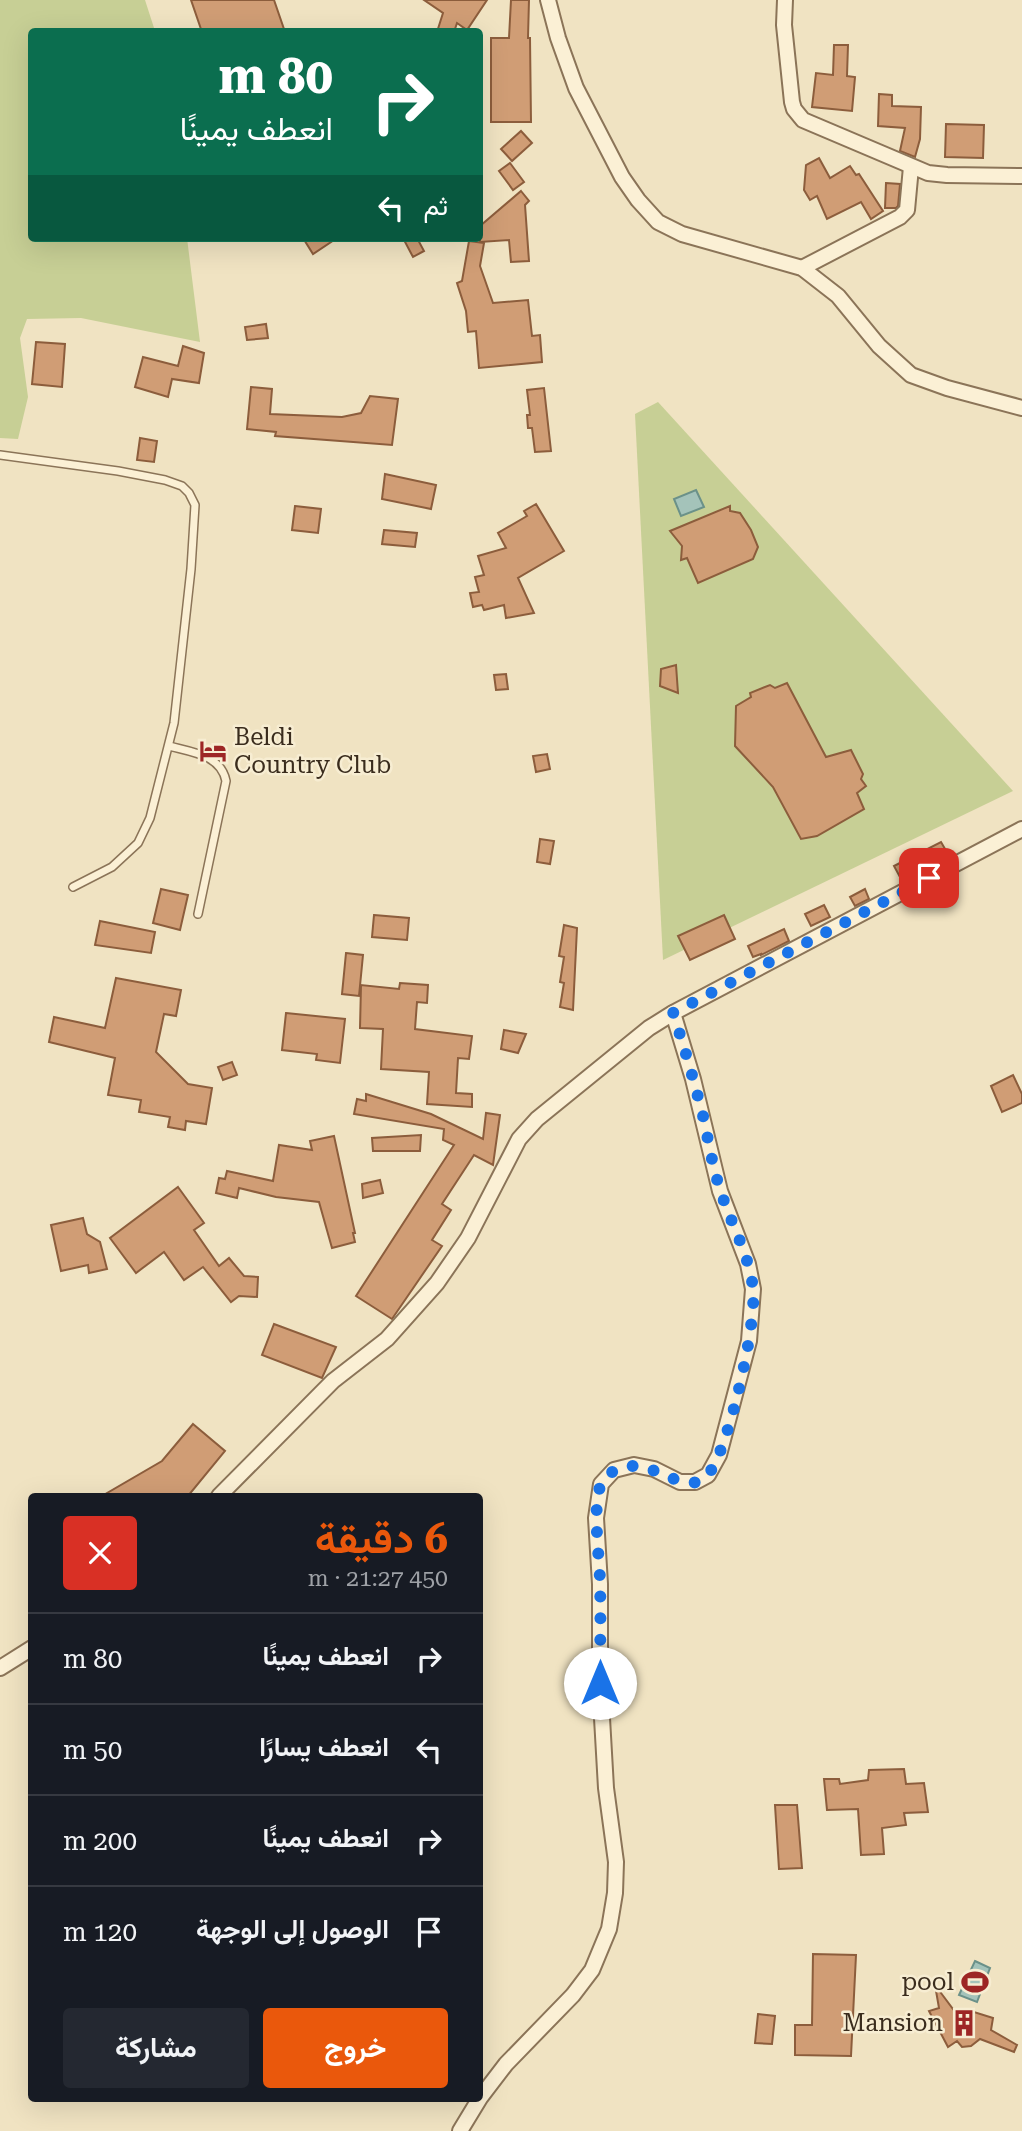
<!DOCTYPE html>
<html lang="ar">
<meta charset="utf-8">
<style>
:root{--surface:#171b24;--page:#242831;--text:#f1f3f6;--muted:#9ea1a6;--line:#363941;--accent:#ea580c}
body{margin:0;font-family:"Roboto Serif",Vazirmatn,serif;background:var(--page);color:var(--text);direction:rtl;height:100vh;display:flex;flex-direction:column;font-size:26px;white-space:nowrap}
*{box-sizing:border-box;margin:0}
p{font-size:23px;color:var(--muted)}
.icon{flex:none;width:38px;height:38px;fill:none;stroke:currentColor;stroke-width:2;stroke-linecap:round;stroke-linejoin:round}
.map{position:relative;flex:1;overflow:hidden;direction:ltr}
.details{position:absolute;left:28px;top:1493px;width:455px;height:609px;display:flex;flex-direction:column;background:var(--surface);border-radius:7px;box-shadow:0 7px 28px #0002;direction:rtl}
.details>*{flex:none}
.guide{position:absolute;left:28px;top:28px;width:455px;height:214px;border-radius:7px;box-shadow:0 7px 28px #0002;direction:rtl;background:#0b6e4f;color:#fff;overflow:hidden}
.pin{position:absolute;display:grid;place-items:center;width:60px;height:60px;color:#fff;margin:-30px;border-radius:14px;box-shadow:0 4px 10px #0006}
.me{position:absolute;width:77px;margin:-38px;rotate:0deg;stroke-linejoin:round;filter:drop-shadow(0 0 5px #0008)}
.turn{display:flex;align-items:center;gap:24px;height:147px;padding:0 35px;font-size:32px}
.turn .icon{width:91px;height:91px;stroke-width:2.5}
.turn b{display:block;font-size:49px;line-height:60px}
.then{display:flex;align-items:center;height:66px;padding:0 35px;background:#0003;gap:14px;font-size:26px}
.round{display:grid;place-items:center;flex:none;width:74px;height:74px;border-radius:7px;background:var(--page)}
.overview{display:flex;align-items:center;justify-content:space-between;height:119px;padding:0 35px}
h1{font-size:42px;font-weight:700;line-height:52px;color:var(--accent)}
.cta{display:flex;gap:14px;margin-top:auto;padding:14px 35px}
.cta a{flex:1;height:80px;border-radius:7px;background:var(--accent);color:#fff;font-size:28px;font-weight:700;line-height:80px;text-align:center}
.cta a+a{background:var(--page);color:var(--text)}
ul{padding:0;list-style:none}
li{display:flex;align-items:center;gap:21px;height:91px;padding:0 35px;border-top:2px solid var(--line)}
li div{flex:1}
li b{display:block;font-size:26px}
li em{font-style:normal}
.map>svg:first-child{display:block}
.green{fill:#c7cf95}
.water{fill:#a4c3ba;stroke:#6b9189;stroke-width:2}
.building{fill:#d09d75;stroke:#8c5d3c;stroke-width:2}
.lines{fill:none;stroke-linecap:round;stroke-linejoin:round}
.service-casing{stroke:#8b7458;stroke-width:10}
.minor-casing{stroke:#8b7458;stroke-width:18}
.service{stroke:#fbf0d5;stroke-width:7}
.minor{stroke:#fbf0d5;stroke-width:14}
.route{stroke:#1a73e8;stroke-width:12;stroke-dasharray:0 21.6}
.labels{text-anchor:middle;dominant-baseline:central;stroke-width:5;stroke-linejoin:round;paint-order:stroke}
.poi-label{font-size:24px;fill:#3a2c1d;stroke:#f7edd2;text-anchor:end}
</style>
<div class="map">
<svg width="1022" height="2131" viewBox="0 0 1022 2131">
<rect width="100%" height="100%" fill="#f0e3c2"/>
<g class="green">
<polygon points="0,0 145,0 155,31 32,32 32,238 187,238 200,342 81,318 27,319 20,338 28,397 18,439 0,438"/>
<polygon points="658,402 1013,791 663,960 635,414"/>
</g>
<g class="water">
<polygon points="696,490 704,507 681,516 674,499"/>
<polygon points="975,1961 990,1968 977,2002 959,1995"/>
</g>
<g class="building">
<polygon points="191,0 274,0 285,32 202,32"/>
<polygon points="424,0 487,0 467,30 457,23 454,32 437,32 443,13"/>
<polygon points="511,0 529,0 528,38 530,38 531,122 491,122 491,38 509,38"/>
<polygon points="834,45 848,45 847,76 855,77 852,111 812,107 816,73 833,75"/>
<polygon points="879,94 892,95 892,106 921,107 920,139 915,157 900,151 905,128 878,126"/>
<polygon points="946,124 984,125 983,158 945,157"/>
<polygon points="521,131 532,143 512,161 501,149"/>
<polygon points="819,158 830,178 850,166 856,175 859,174 883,211 871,219 861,202 827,219 817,196 810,200 804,190 806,165"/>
<polygon points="510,163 524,182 513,190 499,171"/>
<polygon points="886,183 900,184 898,206 896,208 885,208"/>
<polygon points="521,191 529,201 525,205 529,261 511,262 509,240 480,242 480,226"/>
<polygon points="303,238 337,238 313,254"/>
<polygon points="403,238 417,238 424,251 413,257"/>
<polygon points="469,241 484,243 480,266 493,303 528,300 532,336 540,335 542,362 479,368 476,331 468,332 466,311 457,283 462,281"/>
<polygon points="266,324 268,338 247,340 245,327"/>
<polygon points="36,342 65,344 62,387 32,384"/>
<polygon points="183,346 204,353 199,383 172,379 168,397 135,387 143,357 178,366"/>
<polygon points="251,387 272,389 270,414 342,417 361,413 370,396 398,399 392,445 275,436 276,432 247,429"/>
<polygon points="544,388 551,451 535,452 532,428 528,428 527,415 530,415 527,390"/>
<polygon points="140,438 157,441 154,462 137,460"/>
<polygon points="385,474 436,485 431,509 382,499"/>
<polygon points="536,504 564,551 518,578 534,613 506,618 504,605 484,610 482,605 473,607 470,593 479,592 475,577 484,575 478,556 506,548 498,533 527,516 524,511"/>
<polygon points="295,506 321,509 318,533 292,530"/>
<polygon points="730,506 730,511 740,513 751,530 758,547 753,559 698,583 687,558 681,560 682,546 670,531"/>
<polygon points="384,530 417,533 415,547 382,544"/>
<polygon points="676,665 678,693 660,686 661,669"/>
<polygon points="506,674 508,689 496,690 494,675"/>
<polygon points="787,683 826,757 851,750 863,774 861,779 866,786 857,793 864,809 817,836 801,839 773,787 735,746 736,706 751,697 750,693 770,685 775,688"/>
<polygon points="547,754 550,769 536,772 533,756"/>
<polygon points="540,839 554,841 550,864 537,862"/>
<polygon points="941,842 948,854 901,879 894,866"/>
<polygon points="161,889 188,895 180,930 153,923"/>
<polygon points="865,889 869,899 855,906 850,897"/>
<polygon points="824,905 830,917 811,926 805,914"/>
<polygon points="374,915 409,918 407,940 372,937"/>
<polygon points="724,915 735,939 690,960 678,936"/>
<polygon points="100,921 155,932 151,953 95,945"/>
<polygon points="564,925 577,928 573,1010 560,1007 564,983 560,982 564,957 559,956"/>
<polygon points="784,929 789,941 761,955 761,954 753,957 748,946"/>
<polygon points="346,953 363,955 359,996 342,994"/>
<polygon points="116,978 181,990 176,1016 164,1014 156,1052 188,1084 212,1088 206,1124 186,1121 185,1130 168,1127 170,1117 139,1112 141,1100 108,1095 115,1058 49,1042 54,1017 105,1028"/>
<polygon points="400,983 428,985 427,1003 417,1002 415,1029 472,1036 469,1059 458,1058 456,1093 472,1094 472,1107 427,1104 429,1072 381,1069 383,1029 360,1028 361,985 399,989"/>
<polygon points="286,1013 345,1019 340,1063 316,1060 317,1054 282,1050"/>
<polygon points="504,1030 526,1034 518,1053 501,1049"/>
<polygon points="232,1062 237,1075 223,1080 218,1067"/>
<polygon points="1013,1075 1022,1094 1022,1103 1002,1112 991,1086"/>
<polygon points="366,1094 431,1114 483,1139 486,1113 500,1115 493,1165 474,1155 442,1204 451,1210 432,1240 442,1246 392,1319 356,1296 454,1145 443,1140 444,1129 354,1114 357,1099 366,1101"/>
<polygon points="421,1135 420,1151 373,1151 372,1138"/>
<polygon points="334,1136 355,1233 353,1233 355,1242 332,1248 319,1202 276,1197 239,1188 237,1198 216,1193 219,1178 225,1179 227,1171 273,1181 279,1145 312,1150 310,1141"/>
<polygon points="380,1180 383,1193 363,1198 362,1184"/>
<polygon points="178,1187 204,1223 194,1230 219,1266 229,1258 244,1276 258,1277 257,1297 239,1296 231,1302 203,1267 184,1280 164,1252 136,1273 110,1238"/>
<polygon points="83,1218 87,1234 100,1242 107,1269 89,1273 88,1265 61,1271 51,1225"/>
<polygon points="274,1324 336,1347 322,1378 262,1355"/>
<polygon points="193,1424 225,1451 188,1496 102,1496 162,1461"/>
<polygon points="904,1769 906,1784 924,1783 928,1812 904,1813 906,1825 882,1828 884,1854 861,1855 858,1809 827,1810 824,1779 839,1779 840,1784 868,1780 869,1770"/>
<polygon points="775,1805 797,1805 802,1868 779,1869"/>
<polygon points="813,1954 856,1955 851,2056 795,2055 795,2025 812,2025"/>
<polygon points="935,1985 959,2017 974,2012 993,2018 991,2030 1017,2045 1014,2052 980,2039 971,2046 962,2047 957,2041 948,2047 929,2011 939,2008"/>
<polygon points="758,2014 775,2016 772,2044 755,2043"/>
</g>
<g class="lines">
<defs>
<g id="service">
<polyline points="0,455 118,471 165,480 182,486 189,493 195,505 191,569 174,723 150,818 138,843 112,867 73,887"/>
<path d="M169 746C192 752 221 755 226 781L198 914"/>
</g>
<g id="minor">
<polyline points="548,0 558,38 576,88 622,177 638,200 658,222 682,234 802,268 838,296 879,346 911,375 947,388 1022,408"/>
<polyline points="785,0 784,25 792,102 794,109 803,120 928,173 947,175 1022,176"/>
<polyline points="802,268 900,217 907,210 911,167"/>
<polyline points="219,1496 333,1381 387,1339 437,1283 468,1238 519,1139 537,1119 649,1028 673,1013 1022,829"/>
<polyline points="0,1668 32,1648"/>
<polyline points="460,2131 480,2098 506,2064 573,1995 592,1970 609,1929 615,1893 616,1862 606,1788 600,1683 600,1584 596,1518 601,1484 614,1470 634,1465 654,1469 680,1482 695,1482 708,1475 719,1455 749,1341 753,1289 748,1264 720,1191 693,1079 673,1013"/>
</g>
</defs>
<use href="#service" class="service-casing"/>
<use href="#minor" class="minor-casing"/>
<use href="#service" class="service"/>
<use href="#minor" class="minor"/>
</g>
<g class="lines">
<path class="route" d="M600 1683C600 1650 601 1616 600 1583 600 1560 591 1500 602 1483 608 1472 620 1466 632 1466 657 1464 691 1500 710 1472 730 1443 757 1323 753 1288 749 1254 731 1224 721 1192 713 1169 709 1144 704 1120 695 1084 685 1049 673 1013L929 878"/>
</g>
<defs>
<symbol id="hotel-bare" viewBox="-9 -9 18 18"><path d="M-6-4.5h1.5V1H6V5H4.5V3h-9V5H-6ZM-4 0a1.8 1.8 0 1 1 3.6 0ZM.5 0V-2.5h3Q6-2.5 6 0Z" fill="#9d2625" stroke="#f7edd2" stroke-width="2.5" paint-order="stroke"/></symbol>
<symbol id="stadium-bare" viewBox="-9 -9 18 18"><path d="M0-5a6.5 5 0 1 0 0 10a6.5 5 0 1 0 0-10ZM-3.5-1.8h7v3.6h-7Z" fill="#9d2625" stroke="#f7edd2" stroke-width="2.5" paint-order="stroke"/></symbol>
<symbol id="building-bare" viewBox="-9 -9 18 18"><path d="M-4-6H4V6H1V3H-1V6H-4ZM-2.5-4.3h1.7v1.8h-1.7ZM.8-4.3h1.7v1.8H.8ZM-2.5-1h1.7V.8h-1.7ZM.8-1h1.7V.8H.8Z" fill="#9d2625" stroke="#f7edd2" stroke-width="2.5" paint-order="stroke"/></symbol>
</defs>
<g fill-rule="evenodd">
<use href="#hotel-bare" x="194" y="732" width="38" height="38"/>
<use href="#stadium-bare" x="956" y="1963" width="38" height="38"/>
<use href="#building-bare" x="945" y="2004" width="38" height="38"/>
</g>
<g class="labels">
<g class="poi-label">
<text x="234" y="737" text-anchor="start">Beldi<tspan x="234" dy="28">Country Club</tspan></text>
<text x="954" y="1982">pool</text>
<text x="943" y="2023">Mansion</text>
</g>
</g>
</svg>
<div class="pin" style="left:929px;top:878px;background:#d93025"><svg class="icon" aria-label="arrive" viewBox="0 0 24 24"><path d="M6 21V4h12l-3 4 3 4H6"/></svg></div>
<svg class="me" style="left:600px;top:1683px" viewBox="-20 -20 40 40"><circle r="19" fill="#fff"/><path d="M0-13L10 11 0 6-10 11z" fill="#1a73e8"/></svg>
<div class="guide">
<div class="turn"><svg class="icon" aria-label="right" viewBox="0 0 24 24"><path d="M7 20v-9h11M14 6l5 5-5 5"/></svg><div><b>80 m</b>انعطف يمينًا</div></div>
<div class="then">ثم<svg class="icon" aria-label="left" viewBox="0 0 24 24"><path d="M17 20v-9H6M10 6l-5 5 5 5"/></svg></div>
</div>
<section class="details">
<div class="overview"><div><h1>6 دقيقة</h1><p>450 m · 21:27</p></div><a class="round" style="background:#d93025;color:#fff"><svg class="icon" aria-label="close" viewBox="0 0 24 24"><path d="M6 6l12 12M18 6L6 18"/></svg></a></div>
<ul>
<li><svg class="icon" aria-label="right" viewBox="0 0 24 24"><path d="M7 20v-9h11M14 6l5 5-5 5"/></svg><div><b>انعطف يمينًا</b></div><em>80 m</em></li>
<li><svg class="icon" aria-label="left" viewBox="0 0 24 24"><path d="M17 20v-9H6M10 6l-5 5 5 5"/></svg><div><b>انعطف يسارًا</b></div><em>50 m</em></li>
<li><svg class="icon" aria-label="right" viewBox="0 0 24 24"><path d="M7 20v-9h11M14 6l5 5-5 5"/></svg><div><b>انعطف يمينًا</b></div><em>200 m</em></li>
<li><svg class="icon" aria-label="arrive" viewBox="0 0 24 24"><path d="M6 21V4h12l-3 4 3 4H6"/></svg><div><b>الوصول إلى الوجهة</b></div><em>120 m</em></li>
</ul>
<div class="cta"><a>خروج</a><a>مشاركة</a></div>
</section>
</div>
